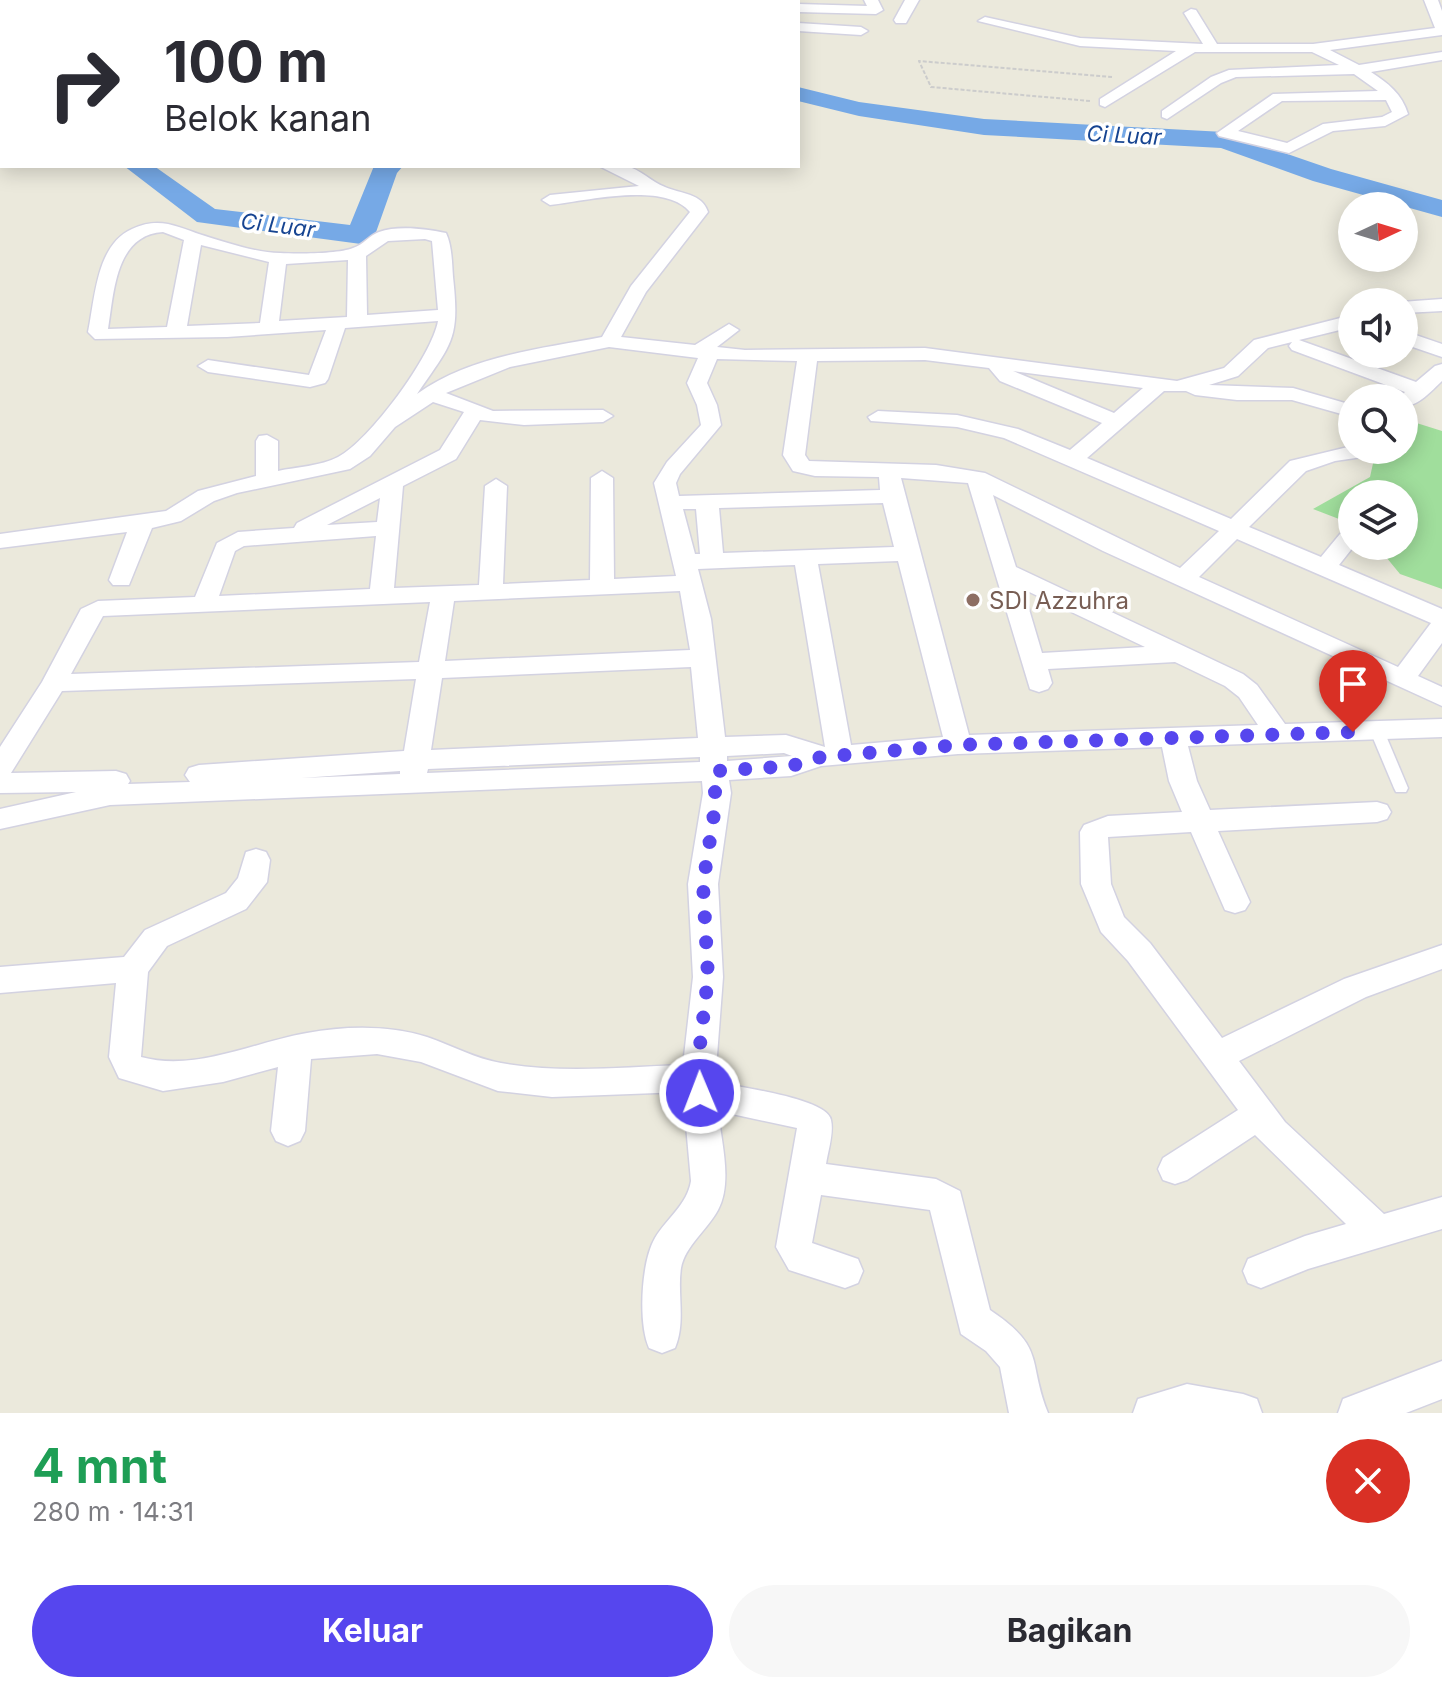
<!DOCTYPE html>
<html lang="id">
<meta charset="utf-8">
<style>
:root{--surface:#fff;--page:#f7f7f7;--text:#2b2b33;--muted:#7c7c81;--accent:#5646ee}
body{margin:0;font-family:Inter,sans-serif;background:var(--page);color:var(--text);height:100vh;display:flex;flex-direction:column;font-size:30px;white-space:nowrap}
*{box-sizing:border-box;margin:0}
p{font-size:26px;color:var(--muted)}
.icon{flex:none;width:44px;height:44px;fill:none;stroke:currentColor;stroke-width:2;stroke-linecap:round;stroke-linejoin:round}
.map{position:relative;height:1413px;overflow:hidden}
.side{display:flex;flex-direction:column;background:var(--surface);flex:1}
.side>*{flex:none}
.hud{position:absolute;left:0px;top:0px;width:800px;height:168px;box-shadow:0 4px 20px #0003;background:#fff;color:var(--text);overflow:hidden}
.needle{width:52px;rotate:86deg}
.buttons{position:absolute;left:1338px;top:192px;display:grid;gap:16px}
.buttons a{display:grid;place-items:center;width:80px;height:80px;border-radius:50%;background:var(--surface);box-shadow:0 4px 20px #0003;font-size:40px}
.pin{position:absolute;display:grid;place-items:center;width:68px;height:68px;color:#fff;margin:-82px -34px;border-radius:50% 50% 50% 0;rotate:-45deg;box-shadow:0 0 8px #0007}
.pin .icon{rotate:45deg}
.me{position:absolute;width:88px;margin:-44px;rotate:359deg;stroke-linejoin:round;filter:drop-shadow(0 0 6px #0008)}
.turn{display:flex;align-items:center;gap:28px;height:168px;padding:0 32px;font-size:36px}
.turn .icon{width:104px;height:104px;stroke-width:2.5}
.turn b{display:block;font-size:56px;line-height:68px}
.round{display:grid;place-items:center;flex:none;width:84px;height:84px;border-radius:42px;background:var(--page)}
.overview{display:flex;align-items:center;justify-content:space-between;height:136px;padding:0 32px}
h1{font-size:48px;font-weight:700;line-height:60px;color:#1e9e55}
.action{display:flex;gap:16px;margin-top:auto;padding:16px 32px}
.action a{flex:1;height:92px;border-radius:48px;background:var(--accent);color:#fff;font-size:32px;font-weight:700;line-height:92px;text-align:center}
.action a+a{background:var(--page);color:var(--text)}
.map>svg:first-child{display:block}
.green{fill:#a0de9c}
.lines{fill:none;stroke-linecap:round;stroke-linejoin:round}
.river{fill:#76a9e6;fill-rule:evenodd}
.building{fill:#c6c5bc;stroke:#8b8a84;stroke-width:2}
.service-casing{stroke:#d3d2e1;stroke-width:3}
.minor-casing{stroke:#d3d2e1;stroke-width:3}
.path{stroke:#ccc;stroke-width:2;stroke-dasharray:4 2;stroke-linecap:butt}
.service{fill:#fff;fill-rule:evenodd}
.minor{fill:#fff;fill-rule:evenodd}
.route{stroke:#5646ee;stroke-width:14;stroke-dasharray:0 25.2}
.education-dot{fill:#8d6e63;stroke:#fff;stroke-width:3}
.labels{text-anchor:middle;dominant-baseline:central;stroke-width:7;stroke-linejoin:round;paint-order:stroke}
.far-water-label{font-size:22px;font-style:italic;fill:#164491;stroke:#fff}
.education-label{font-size:24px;fill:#785e54;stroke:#fff;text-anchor:start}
</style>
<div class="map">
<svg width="1442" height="1413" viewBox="0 0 1442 1413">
<rect width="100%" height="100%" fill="#ebe9dc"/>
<polygon class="green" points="1407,420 1442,431 1442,589 1400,574 1377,546 1404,546 1404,494 1352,494 1352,524 1313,509 1370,477 1376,450 1404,450 1404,423"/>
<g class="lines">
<g class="river">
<polygon points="798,87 859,102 984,119 1224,132 1331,169 1442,200 1442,217 1313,181 1221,148 984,135 859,116 798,101"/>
<polygon points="2,129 2,145 0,146 0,130"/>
<polygon points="124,166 154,166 215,209 350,225 374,166 403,166 397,173 375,235 371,241 361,244 197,222"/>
</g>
</g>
<polygon class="building" points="209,0 289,0 288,2 208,2"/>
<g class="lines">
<defs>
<polygon id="service" points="1377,726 1384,731 1408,788 1406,792 1396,792 1394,788 1370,731"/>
<g id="minor">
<polygon points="138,0 152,0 137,2"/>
<polygon points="351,0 365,0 350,2"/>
<polygon points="680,0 718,0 720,2 682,2"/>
<polygon points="730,0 744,0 729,2"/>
<polygon points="864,0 878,0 883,10 876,14 798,12 798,4 867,6"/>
<polygon points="905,0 919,0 906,23 896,23 894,20"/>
<path d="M1424 0H1438L1442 11V35L1330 50 1359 65 1442 52V60L1371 72C1388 83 1402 94 1408 114L1385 126 1333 131 1289 153 1219 136 1217 133 1273 94 1378 91 1354 74 1236 77 1221 83 1167 119 1162 117V111L1211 77 1229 70 1339 65 1312 52H1195L1105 107 1100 105V99L1176 51 1080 46 978 21 985 17 1080 38 1203 44 1184 13 1191 9 1196 10 1217 44H1313L1435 28ZM1386 100 1392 112 1382 117 1323 124 1287 143 1238 131 1282 101Z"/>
<rect x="0" y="19" width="2" height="8"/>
<polygon points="798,23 861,27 868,31 861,35 798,31"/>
<path d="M599 166C607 166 617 165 625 166 641 169 651 182 665 187 681 194 702 193 708 212L646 292 621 337 695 345 729 324 739 330 717 347 745 350 925 348 1177 381 1224 368 1254 340 1352 315V327L1299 340 1416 382 1435 366 1442 364V381C1431 391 1419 406 1404 406V398H1399L1405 392 1292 350 1289 346 1292 342 1268 348 1238 376 1209 385 1293 388 1352 405V417L1292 400H1237L1195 395 1186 391H1164L1087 458 1231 519 1290 461 1352 446V450H1379L1376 455 1335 461 1306 471 1249 527 1321 557 1340 534 1352 533V546H1354L1339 565 1442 609V643L1418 676 1442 687V706L1103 551 993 495 1016 567 1243 674 1257 685 1285 724 1442 719V737L1188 746 1197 781 1210 810 1377 802 1387 805 1391 812 1387 819 1377 822 1218 831 1250 902 1245 910 1235 913 1225 910 1191 832 1108 837 1111 884 1124 917 1150 943 1222 1038 1344 979 1442 945V969L1366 997 1239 1061 1285 1122 1384 1214 1442 1197V1229L1308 1269 1261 1288 1248 1283 1243 1271 1248 1259 1305 1236 1346 1224 1255 1135 1187 1180 1175 1184 1163 1180 1158 1169 1163 1158 1238 1110 1128 961 1101 932 1081 884 1080 832 1084 825 1108 816 1182 812 1169 781 1162 747 958 754 821 766 791 776 729 780 731 793 718 884 723 977 715 1082C737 1087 827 1098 831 1120 834 1133 828 1151 826 1164L936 1179 960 1191 990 1310C1047 1348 1027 1361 1048 1413H1009L1000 1367 986 1351 961 1334 930 1210 821 1195 812 1243 858 1259 863 1271 858 1283 845 1288 789 1270 776 1247 797 1128 718 1111C721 1141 733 1182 718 1210 708 1229 685 1246 681 1268 677 1294 686 1322 675 1348L662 1353 649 1348C638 1323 641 1262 655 1238 667 1218 687 1205 691 1181L683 1092 552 1097 498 1091 421 1062 377 1054 311 1059 305 1131 300 1141 288 1146 276 1141 271 1131 278 1067 223 1082 163 1091 119 1078 109 1057 116 983 0 993V967L124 957 145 930 226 893 238 878 246 852 256 849 266 852 270 860 267 882 246 909 167 946 148 972 141 1057C196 1072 254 1042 307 1033 345 1026 390 1025 427 1037 451 1045 476 1059 501 1063 561 1074 623 1067 683 1065L693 977 688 884 703 793 702 781 110 805 0 829V809L76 792 0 793V747L42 682 81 609 98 601 195 597 217 543 238 532 294 528 297 523 440 450 464 412 433 402 395 427 370 456 350 469 237 493 214 501 181 521 152 528 129 585H113L109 580 127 532 0 548V534L166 511 198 491 256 476V441L259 436 267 435 278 441V471C296 467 321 466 338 457 369 441 432 356 438 321L345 328 328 379 325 383 310 387 208 372 198 366 208 360 309 375 326 330 227 337 95 339 88 332C95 299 96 245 132 229 160 216 177 227 202 235 225 242 256 253 280 253 296 254 339 254 353 248 363 245 370 235 379 232 398 225 427 229 446 233 452 246 452 263 453 277 460 340 452 343 417 394 469 356 540 349 602 337L631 286 690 212C665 181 585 201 550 205L542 200 550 195 639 186ZM163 232 184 240 167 327 108 329C114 293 115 235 163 232ZM425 239 432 241 438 310 367 315 366 256 388 241ZM201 245 269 262 260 323 187 326ZM348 260 347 317 279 321 286 264ZM609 347 698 358 687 383 697 405 701 425 667 462 654 483 676 576 614 579 613 478 602 471 591 478 590 580 503 584 507 486 496 479 485 486 479 585 394 588 403 486 456 459 480 420 524 425 603 422 613 416 603 410 493 411 446 393 510 367ZM717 359 797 361 783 455 793 471 815 476 879 477 880 490 679 496 676 483 680 474 721 425 717 405 707 383ZM925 360 989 368 1000 381 1102 423 1070 450 1018 429 957 415 878 411 868 417 871 421 957 427 1004 438 1219 531 1180 568 985 473 936 465 809 461 805 455 817 361ZM1013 371 1143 388 1114 413ZM901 478 968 483 1030 689 1039 692 1048 689 1052 683 1048 669 1175 662 1225 686 1239 697 1258 725 969 735ZM380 498 377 522 327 525ZM883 503 894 547 723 553 719 508ZM683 509H696L700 554H695ZM376 536 370 589 219 596 235 551 244 546ZM1237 539 1431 623 1398 667 1199 577ZM898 561 943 737 851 745 818 564ZM795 565 825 747 786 735 725 737 711 619 698 569ZM1023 589 1145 647 1042 653ZM680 591 690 650 445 661 454 601ZM430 602 419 662 71 674 103 616ZM691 667 698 738 431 750 442 678ZM416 679 404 751 199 765 189 768 185 775 190 782 128 784 130 781 126 774 116 771 11 773 62 691ZM784 753 792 756 727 761V756ZM700 757V762L427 773 428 769ZM400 771V774L301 778Z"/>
<polygon points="1442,299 1442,311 1404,313 1404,302 1401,302"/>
<polygon points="1404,331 1442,344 1442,357 1404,344"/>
<polygon points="1442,1361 1442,1399 1406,1413 1338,1413 1343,1399"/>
<polygon points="1187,1384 1243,1394 1257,1399 1262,1413 1133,1413 1138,1399"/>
</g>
</defs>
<use href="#service" class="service-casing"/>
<use href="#minor" class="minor-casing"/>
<polyline class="path" points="1090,101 931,87 919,61 1112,77"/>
<use href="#service" class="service"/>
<use href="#minor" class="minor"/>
</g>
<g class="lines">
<polyline class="route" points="700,1093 700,1045 708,977 703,884 714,814 716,771 791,766 821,757 958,745 1353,732"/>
</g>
<circle class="education-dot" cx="973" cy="600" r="8"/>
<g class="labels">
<g class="far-water-label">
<text transform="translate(1124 135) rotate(3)">Ci Luar</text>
<text transform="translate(278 225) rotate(7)">Ci Luar</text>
</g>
<g class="education-label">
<text x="989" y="600">SDI Azzuhra</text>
</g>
</g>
</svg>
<div class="buttons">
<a><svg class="needle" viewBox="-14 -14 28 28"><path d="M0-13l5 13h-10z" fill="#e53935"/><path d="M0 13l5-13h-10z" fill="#7c7c81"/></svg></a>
<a><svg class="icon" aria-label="sound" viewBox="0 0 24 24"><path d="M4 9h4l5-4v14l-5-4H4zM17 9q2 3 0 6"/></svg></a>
<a><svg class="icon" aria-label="search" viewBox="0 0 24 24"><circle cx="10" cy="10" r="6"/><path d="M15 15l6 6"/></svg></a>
<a><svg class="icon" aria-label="layers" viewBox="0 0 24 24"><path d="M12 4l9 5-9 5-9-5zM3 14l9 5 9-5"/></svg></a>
</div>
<div class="pin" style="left:1353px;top:732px;background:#d93025"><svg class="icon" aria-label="arrive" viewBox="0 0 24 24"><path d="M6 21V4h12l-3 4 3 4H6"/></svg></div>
<svg class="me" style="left:700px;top:1093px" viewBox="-20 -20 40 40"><circle r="17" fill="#5646ee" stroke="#fff" stroke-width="3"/><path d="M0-11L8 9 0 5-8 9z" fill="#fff"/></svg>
<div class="hud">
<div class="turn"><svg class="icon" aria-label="right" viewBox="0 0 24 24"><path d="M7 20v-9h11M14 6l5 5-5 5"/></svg><div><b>100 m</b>Belok kanan</div></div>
</div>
</div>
<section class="side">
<div class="overview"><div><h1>4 mnt</h1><p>280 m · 14:31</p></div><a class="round" style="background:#d93025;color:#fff"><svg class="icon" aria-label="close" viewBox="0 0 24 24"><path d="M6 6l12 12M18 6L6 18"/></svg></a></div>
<div class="action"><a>Keluar</a><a>Bagikan</a></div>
</section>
